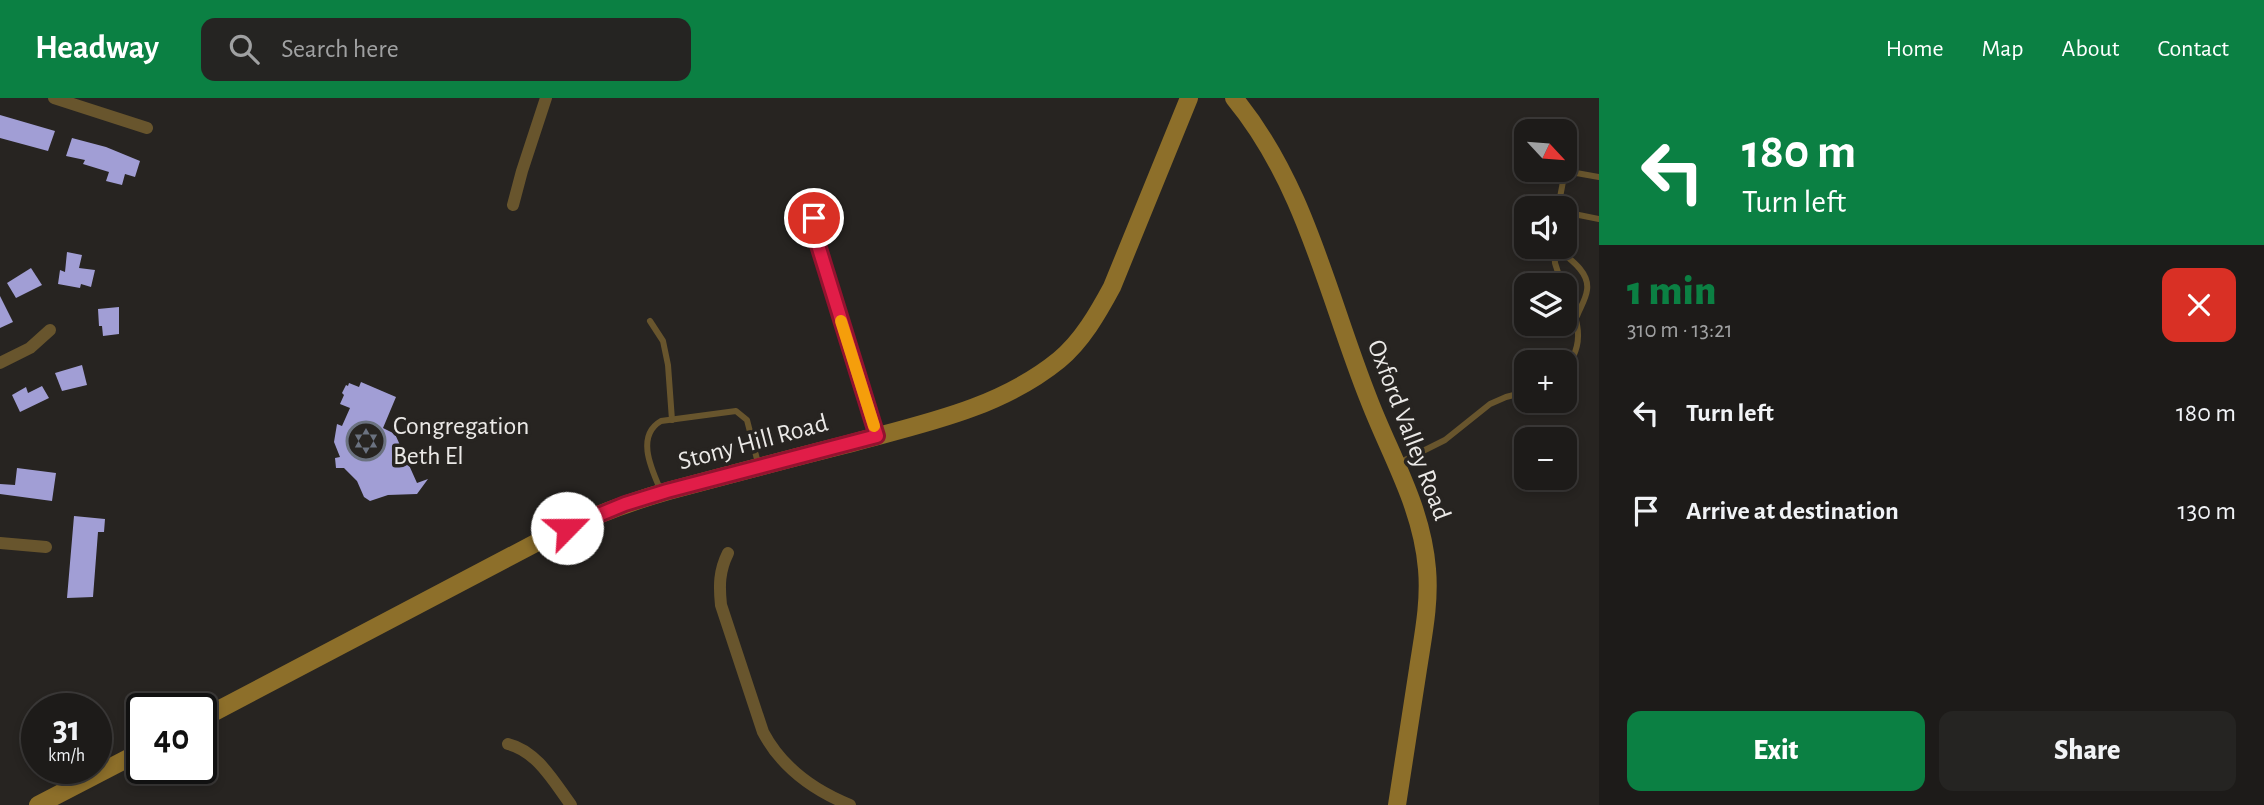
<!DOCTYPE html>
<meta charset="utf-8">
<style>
:root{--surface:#1d1b19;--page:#252422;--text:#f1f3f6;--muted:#a0a1a2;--line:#3b3938;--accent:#0b8043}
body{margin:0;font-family:"Alegreya Sans",sans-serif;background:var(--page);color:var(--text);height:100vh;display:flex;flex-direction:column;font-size:26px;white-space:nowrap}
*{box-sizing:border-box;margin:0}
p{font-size:23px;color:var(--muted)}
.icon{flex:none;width:38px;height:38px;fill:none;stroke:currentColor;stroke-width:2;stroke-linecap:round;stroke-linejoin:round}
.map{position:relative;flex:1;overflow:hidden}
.drawer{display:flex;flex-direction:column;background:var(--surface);width:665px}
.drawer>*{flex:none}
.banner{background:#0b8043;color:#fff;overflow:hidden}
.needle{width:46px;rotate:116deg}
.controls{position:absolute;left:1514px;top:21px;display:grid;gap:14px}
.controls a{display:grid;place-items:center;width:63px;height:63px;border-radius:14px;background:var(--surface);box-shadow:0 4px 10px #0003,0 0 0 2px var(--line);font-size:35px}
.speed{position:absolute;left:21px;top:595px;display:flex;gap:14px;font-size:35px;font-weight:700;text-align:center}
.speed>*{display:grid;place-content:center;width:91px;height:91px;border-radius:50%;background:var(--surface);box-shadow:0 4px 10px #0003,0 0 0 2px var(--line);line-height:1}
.speed small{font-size:18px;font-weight:400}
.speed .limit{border:4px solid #111;border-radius:10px;background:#fff;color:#111}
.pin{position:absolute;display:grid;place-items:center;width:60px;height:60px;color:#fff;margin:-30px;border:4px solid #fff;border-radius:50%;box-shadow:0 2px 7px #0007}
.me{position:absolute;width:77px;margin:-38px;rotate:67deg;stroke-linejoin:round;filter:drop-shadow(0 0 5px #0008)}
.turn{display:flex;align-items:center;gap:24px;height:147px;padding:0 28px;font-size:32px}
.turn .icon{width:91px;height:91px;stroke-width:2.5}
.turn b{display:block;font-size:49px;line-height:60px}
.round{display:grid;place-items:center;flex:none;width:74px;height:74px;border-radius:14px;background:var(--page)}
.summary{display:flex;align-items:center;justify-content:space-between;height:119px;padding:0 28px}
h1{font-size:42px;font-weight:800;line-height:52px;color:var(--accent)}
.primary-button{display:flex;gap:14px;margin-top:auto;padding:14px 28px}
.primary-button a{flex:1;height:80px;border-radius:14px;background:var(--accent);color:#fff;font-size:28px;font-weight:800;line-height:80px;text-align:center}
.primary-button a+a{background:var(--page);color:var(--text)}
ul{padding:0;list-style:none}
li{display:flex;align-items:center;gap:21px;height:98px;padding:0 28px}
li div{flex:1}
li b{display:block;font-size:26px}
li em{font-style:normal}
header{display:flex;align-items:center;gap:42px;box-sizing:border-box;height:98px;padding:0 35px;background:var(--accent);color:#fff}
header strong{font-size:33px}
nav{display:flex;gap:38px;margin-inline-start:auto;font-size:24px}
.search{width:490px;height:63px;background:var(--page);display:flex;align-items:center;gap:18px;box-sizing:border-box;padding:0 24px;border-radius:14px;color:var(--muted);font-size:26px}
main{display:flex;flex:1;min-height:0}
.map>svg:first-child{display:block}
.building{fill:#a19ed5}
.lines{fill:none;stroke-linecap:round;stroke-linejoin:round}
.lane{stroke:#68552d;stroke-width:6}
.street{stroke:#68552d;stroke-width:12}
.secondary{stroke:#8d6f2a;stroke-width:18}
.route-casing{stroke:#92132f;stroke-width:18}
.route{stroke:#e11d48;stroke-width:12}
.slow{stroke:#f59e0b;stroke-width:12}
.labels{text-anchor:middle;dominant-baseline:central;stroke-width:7;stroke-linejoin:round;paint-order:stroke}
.poi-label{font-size:26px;fill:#ebe9e7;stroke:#272421;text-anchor:start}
.street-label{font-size:26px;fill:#ebe9e7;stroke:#272421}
</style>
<header>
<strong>Headway</strong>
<div class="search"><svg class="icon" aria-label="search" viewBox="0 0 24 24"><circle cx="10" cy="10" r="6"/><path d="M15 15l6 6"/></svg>Search here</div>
<nav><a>Home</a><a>Map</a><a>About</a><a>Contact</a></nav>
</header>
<main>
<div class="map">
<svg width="1599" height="707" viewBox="0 0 1599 707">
<rect width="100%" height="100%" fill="#272421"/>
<g class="building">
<polygon points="0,17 55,33 48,53 0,40"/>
<polygon points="72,40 106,49 140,63 135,79 125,76 122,87 106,83 109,74 83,66 85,62 66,58"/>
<polygon points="67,154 82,157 79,170 95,172 91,189 81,186 80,190 58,186 60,172 65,174"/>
<polygon points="31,170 42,187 16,200 7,185"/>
<polygon points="0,198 13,224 0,230"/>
<polygon points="119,209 119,236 103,238 102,228 99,228 98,211"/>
<polygon points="82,267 87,287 62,293 55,275"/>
<polygon points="361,284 396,299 383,330 395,336 417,385 428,381 417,396 388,397 370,403 364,399 357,383 344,370 336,370 335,360 340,359 334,344 337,326 342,328 350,310 340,306 344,297 342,295 346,287 348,288 349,285 359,289"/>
<polygon points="42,288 49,300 20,314 12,297 26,289 28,295"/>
<polygon points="17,370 56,375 52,403 0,396 0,386 15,387"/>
<polygon points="74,418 105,421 104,434 98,434 93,499 67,500"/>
</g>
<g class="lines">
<g class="lane">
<polyline points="1558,110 1565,73 1599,79"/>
<polyline points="1564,114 1599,121"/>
<polyline points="814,120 818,147 876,336"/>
<polyline points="1554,149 1555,165 1562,187"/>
<path d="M1555 149C1567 159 1590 173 1587 192 1586 201 1580 210 1577 218"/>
<path d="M1564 192C1578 220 1587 246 1564 272"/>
<polyline points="650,223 663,243 668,267 672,322"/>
<polyline points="1399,365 1445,342 1490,306 1506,299 1526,294"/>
<path d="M661 393C652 372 635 338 661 323L736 313 747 322 759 369"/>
</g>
<g class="street">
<polyline points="54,0 147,30"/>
<polyline points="513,107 522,73 546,0"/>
<polyline points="0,265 30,250 50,232"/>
<polyline points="0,445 46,449"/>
<path d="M728 455C719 473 719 488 721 507L763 634C782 670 813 692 850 707"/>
<path d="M508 646C537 653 554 684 571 707"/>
</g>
<g class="secondary">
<path d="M1234 0C1306 87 1328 200 1369 302 1391 359 1422 409 1427 471 1430 505 1423 538 1418 571 1411 616 1404 662 1397 707"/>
<path d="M201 621 549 438C588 420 626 405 668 393 728 377 788 361 848 346 921 326 999 311 1059 262 1082 243 1098 215 1112 189L1189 0"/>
<polyline points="38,707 142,653"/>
</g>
</g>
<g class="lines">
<defs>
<polyline id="route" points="567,430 625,406 667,393 877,338 818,147 814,120"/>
</defs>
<use href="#route" class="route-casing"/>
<use href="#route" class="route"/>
<polyline class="slow" points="841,223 874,328"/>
</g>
<defs>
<symbol id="synagogue-ring" viewBox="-11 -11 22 22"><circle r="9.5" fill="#272421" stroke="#6b7280" stroke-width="1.5"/><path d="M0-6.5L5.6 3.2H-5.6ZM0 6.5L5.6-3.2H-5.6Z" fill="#6b7280"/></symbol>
</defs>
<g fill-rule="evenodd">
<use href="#synagogue-ring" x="344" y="321" width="44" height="44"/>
</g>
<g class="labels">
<g class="poi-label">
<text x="393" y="328">Congregation<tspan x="393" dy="30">Beth El</tspan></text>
</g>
<g class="street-label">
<text transform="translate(1409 332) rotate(69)">Oxford Valley Road</text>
<text transform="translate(753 344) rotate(-15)">Stony Hill Road</text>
</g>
</g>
</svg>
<div class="controls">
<a><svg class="needle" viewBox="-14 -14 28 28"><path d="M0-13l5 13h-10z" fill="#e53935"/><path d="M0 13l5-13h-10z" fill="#a0a1a2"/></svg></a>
<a><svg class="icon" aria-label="sound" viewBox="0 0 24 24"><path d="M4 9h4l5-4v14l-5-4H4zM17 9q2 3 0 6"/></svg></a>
<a><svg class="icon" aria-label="layers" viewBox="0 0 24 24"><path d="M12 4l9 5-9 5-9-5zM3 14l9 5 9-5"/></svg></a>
<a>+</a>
<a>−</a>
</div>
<div class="speed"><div>31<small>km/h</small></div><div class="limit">40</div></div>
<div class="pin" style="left:814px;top:120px;background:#d93025"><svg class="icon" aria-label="arrive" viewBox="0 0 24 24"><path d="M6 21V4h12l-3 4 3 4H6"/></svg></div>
<svg class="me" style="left:567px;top:430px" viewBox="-20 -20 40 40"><circle r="19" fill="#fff"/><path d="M0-13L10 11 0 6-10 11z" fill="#e11d48"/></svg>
</div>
<section class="drawer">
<div class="banner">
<div class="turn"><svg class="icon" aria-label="left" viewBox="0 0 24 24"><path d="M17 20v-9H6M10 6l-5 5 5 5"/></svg><div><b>180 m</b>Turn left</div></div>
</div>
<div class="summary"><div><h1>1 min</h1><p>310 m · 13:21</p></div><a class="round" style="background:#d93025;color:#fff"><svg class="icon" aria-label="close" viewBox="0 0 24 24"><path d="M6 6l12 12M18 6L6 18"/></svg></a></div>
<ul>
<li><svg class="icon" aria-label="left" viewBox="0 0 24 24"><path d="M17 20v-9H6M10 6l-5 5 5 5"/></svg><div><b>Turn left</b></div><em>180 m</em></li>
<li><svg class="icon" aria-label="arrive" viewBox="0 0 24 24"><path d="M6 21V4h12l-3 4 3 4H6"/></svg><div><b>Arrive at destination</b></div><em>130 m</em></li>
</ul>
<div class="primary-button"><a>Exit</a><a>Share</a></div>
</section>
</main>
